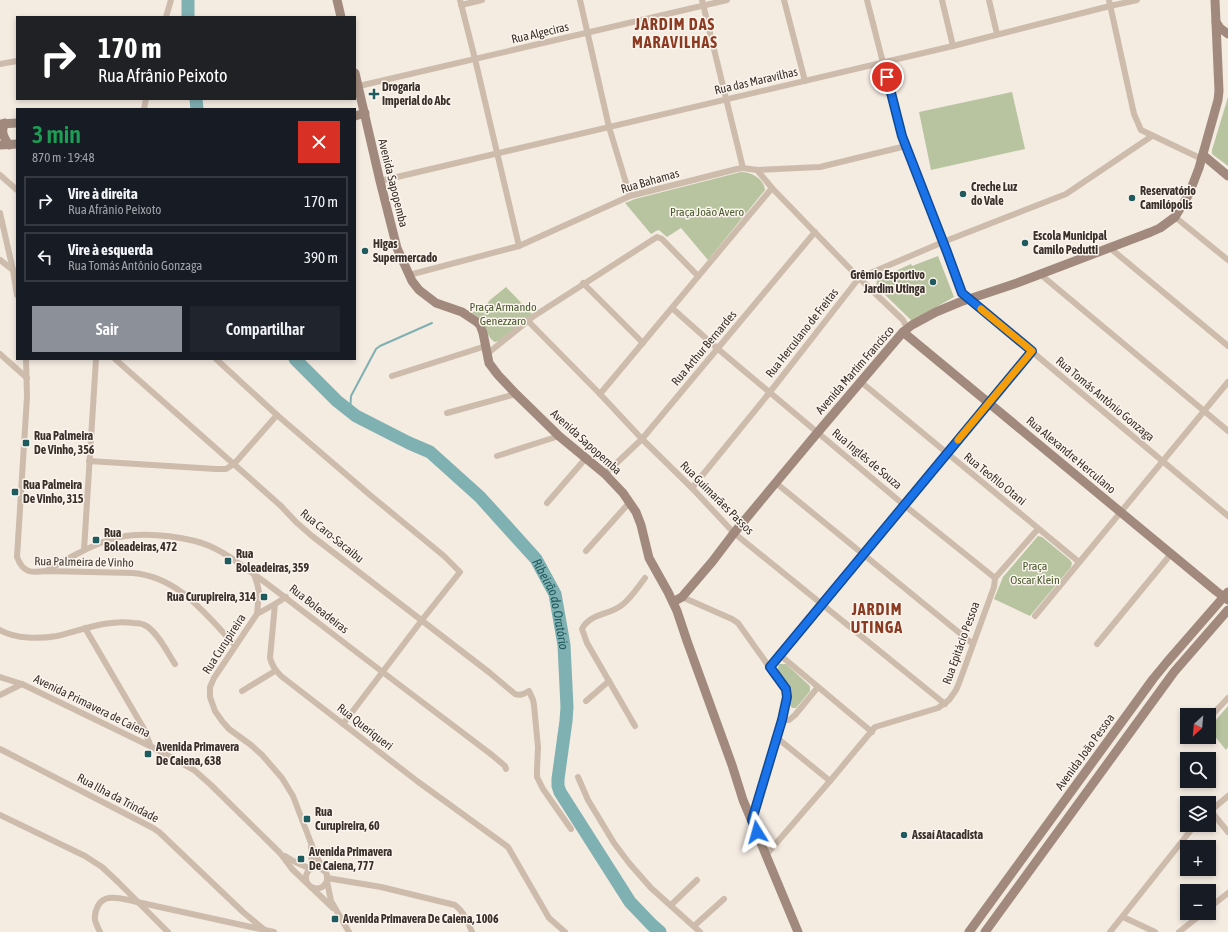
<!DOCTYPE html>
<html lang="pt">
<meta charset="utf-8">
<style>
:root{--surface:#171b24;--page:#20242c;--text:#f1f3f6;--muted:#9ea1a6;--line:#363941;--accent:#8c9099}
body{margin:0;font-family:"Asap Condensed",sans-serif;background:var(--page);color:var(--text);height:100vh;display:flex;flex-direction:column;font-size:15px;white-space:nowrap}
*{box-sizing:border-box;margin:0}
p{font-size:13px;color:var(--muted)}
.icon{flex:none;width:22px;height:22px;fill:none;stroke:currentColor;stroke-width:2;stroke-linecap:round;stroke-linejoin:round}
.map{position:relative;flex:1;overflow:hidden}
.sheet{position:absolute;left:16px;top:108px;width:340px;height:252px;display:flex;flex-direction:column;background:var(--surface);border-radius:0px;box-shadow:0 2px 6px #0003}
.sheet>*{flex:none}
.guide{position:absolute;left:16px;top:16px;width:340px;height:84px;border-radius:0px;box-shadow:0 2px 6px #0003;background:#202124;color:#fff;overflow:hidden}
.needle{width:26px;rotate:206deg}
.buttons{position:absolute;left:1180px;top:708px;display:grid;gap:8px}
.buttons a{display:grid;place-items:center;width:36px;height:36px;border-radius:0px;background:var(--surface);box-shadow:0 2px 6px #0003;font-size:20px}
.pin{position:absolute;display:grid;place-items:center;width:34px;height:34px;color:#fff;margin:-17px;border:2px solid #fff;border-radius:50%;box-shadow:0 1px 4px #0007}
.me{position:absolute;width:44px;margin:-22px;rotate:352deg;stroke-linejoin:round;filter:drop-shadow(0 0 3px #0008)}
.turn{display:flex;align-items:center;gap:14px;height:84px;padding:0 16px;font-size:18px}
.turn .icon{width:52px;height:52px;stroke-width:2.5}
.turn b{display:block;font-size:28px;line-height:34px}
.round{display:grid;place-items:center;flex:none;width:42px;height:42px;border-radius:0px;background:var(--page)}
.head{display:flex;align-items:center;justify-content:space-between;height:68px;padding:0 16px}
h1{font-size:24px;font-weight:600;line-height:30px;color:#1e9e55}
.action{display:flex;gap:8px;margin-top:auto;padding:8px 16px}
.action a{flex:1;height:46px;border-radius:0px;background:var(--accent);color:#fff;font-size:16px;font-weight:600;line-height:46px;text-align:center}
.action a+a{background:var(--page);color:var(--text)}
ul{padding:0;list-style:none}
li{display:flex;align-items:center;gap:12px;height:50px;margin:0 8px 6px;padding:0 8px;border:2px solid var(--line);border-radius:0px}
li div{flex:1}
li b{display:block;font-size:15px}
li em{font-style:normal}
.map>svg:first-child{display:block}
.green{fill:#b8c4a0}
.lines{fill:none;stroke-linecap:round;stroke-linejoin:round}
.stream{stroke:#7fb0b2;stroke-width:2}
.river{stroke:#7fb0b2;stroke-width:13}
.street{stroke:#cdbbac;stroke-width:6}
.secondary{stroke:#a18a7d;stroke-width:9}
.route-casing{stroke:#114b97;stroke-width:10}
.route{stroke:#1a73e8;stroke-width:7}
.slow{stroke:#f59e0b;stroke-width:7}
.poi-dot{fill:#1f5a5e;stroke:#fbf5ee;stroke-width:1.5}
.labels{text-anchor:middle;dominant-baseline:central;stroke-width:3;stroke-linejoin:round;paint-order:stroke}
.street-label{font-size:12px;fill:#3b302b;stroke:#fbf5ee}
.poi-label{font-size:12px;font-weight:bold;fill:#3b302b;stroke:#fbf5ee;text-anchor:start}
.park-label{font-size:12px;fill:#4a5a2e;stroke:#fbf5ee}
.water-label{font-size:13px;font-style:italic;fill:#1f5a5e;stroke:#fbf5ee}
.district-label{font-size:16px;font-weight:bold;letter-spacing:1px;fill:#8c3b22;stroke:#fbf5ee}
</style>
<div class="map">
<svg width="1228" height="932" viewBox="0 0 1228 932">
<rect width="100%" height="100%" fill="#f4ebe1"/>
<g class="green">
<polygon points="1012,92 1025,149 931,170 919,112"/>
<polygon points="1228,97 1228,166 1212,154 1212,150"/>
<path d="M741 172C752 172 764 179 765 190L708 260 681 228 667 237 659 230 656 231 651 234 625 203 635 199Z"/>
<path d="M938 256 954 297 931 310 914 321 911 320 878 288C875 284 876 281 880 278L911 264 912 266Z"/>
<path d="M506 287 532 314 499 341 495 342C487 338 487 328 482 322 480 318 476 315 472 313L487 304 490 300Z"/>
<polygon points="1038,536 1042,537 1070,560 1072,563 1071,567 1030,616 994,599 1003,577"/>
<polygon points="779,664 786,664 810,686 810,691 796,708 792,708 790,705 791,692 778,672 778,668"/>
<polygon points="1228,706 1228,747 1226,750 1209,729 1209,728"/>
</g>
<g class="lines">
<polyline class="stream" points="350,412 351,396 376,349 380,346 432,323"/>
<g class="river">
<polyline points="188,0 188,17"/>
<polyline points="196,99 197,109"/>
<path id="s1" d="M295 359 337 401 356 416 409 443 430 452 480 497 536 559 555 594 564 645 567 707 566 721 558 779V786L560 792 630 902 652 925 660 932"/>
</g>
<g class="street">
<polyline points="460,0 475,59 519,246"/>
<polyline points="580,0 609,127 630,196"/>
<polyline points="702,0 743,168"/>
<polyline points="784,0 805,81"/>
<polyline points="867,0 902,137 947,252 962,293 1228,516"/>
<polyline points="942,0 953,46"/>
<polyline points="989,0 997,34"/>
<polyline points="1109,0 1134,114 1141,130 1202,159"/>
<polyline points="461,5 482,0"/>
<polyline points="166,17 171,0"/>
<polyline points="0,64 17,61"/>
<polyline points="359,86 727,0"/>
<polyline points="144,109 146,99"/>
<polyline points="757,170 772,188 859,278 903,320 907,328"/>
<polyline points="0,175 17,190"/>
<polyline points="380,181 953,46 1110,6 1137,0"/>
<polyline points="0,213 13,270 17,295"/>
<polyline points="1175,217 1228,260"/>
<polyline points="1110,248 1228,346"/>
<polyline points="0,260 13,270"/>
<polyline points="1040,274 1228,431"/>
<polyline points="409,275 519,246 630,196 737,169 743,168 757,170 820,167 906,146"/>
<polyline points="583,283 643,343"/>
<polyline points="672,308 718,349 904,505 995,578"/>
<polyline points="528,321 600,394 642,439 692,488 734,533 945,704"/>
<polyline points="0,354 27,378"/>
<polyline points="487,354 534,316 657,237 662,239 698,276"/>
<path d="M26 359 27 397 17 557C23 573 31 573 46 571L133 573C179 577 205 614 235 645"/>
<path d="M115 359 281 506 296 522 312 536 490 673 515 694C520 696 524 694 529 691L533 700 534 705 538 747 537 770V777L543 789 571 829"/>
<polyline points="216,359 277,415 370,495 444,556 460,572 422,620 343,724"/>
<polyline points="392,376 486,346"/>
<polyline points="861,382 1079,562"/>
<polyline points="600,394 772,188"/>
<polyline points="447,413 516,394"/>
<polyline points="497,456 559,436"/>
<polyline points="89,461 216,469 226,469 234,464 277,415"/>
<polyline points="605,474 642,439 815,232"/>
<polyline points="776,483 973,644"/>
<polyline points="692,488 770,392 859,278 943,242 1066,194 1152,136"/>
<polyline points="547,503 586,458"/>
<polyline points="84,550 96,359"/>
<polyline points="586,551 629,503"/>
<path d="M46 571C67 559 88 547 111 539 137 532 169 535 195 541 215 546 232 558 248 570 271 586 293 604 316 621 374 666 433 710 492 755L505 766 506 769"/>
<polyline points="254,574 257,583 259,592 257,614 214,678 210,687 210,697 215,711 222,721 229,729 251,745 262,755 282,778 293,796 316,856 327,875 327,881 331,901 349,932"/>
<path d="M286 597 275 604 270 658C272 666 275 670 281 676L417 781 508 847 549 918 565 932"/>
<polyline points="682,597 732,619 738,623 787,692 787,697 782,720 752,820"/>
<polyline points="257,614 275,604"/>
<polyline points="1035,616 1228,382"/>
<polyline points="85,628 144,729 151,747"/>
<path d="M0 630C16 639 39 639 57 636 83 630 107 619 134 623 139 623 144 624 148 627 160 636 167 652 175 664"/>
<polyline points="1097,644 1171,554"/>
<polyline points="780,655 872,732"/>
<polyline points="770,667 1032,351"/>
<polyline points="0,677 22,684 154,748 194,770 211,785 280,853 292,869 333,908"/>
<polyline points="242,691 275,671"/>
<polyline points="0,695 22,684"/>
<polyline points="586,701 609,681"/>
<polyline points="1209,718 1228,698"/>
<polyline points="782,720 789,720 795,715 818,687"/>
<path d="M635 726 587 643 582 629C590 613 610 615 622 605 631 598 638 587 645 578"/>
<polyline points="776,737 830,781"/>
<polyline points="0,749 153,828 159,832 243,912 267,932"/>
<polyline points="578,777 588,800 614,843 629,863 651,888 700,932"/>
<polyline points="1210,810 1228,832"/>
<polyline points="1209,812 1228,796"/>
<polyline points="0,815 85,856 102,867 118,882 168,932"/>
<polyline points="311,847 312,868"/>
<polyline points="766,855 830,781 875,727 938,708 949,700 956,690 959,683 994,587 995,578 1038,529"/>
<polyline points="285,856 295,862 311,869"/>
<path d="M327 878 381 887 455 905C464 912 468 922 472 932"/>
<path d="M307 883C303 871 313 863 323 870"/>
<path d="M311 887C318 890 324 888 327 881"/>
<polyline points="671,905 697,880"/>
<polyline points="1209,908 1228,893"/>
<polyline points="1123,917 1155,932"/>
<polyline points="694,926 724,899"/>
<path d="M100 932C98 928 96 924 95 920 94 911 99 899 109 898 118 897 128 900 137 902L274 932"/>
<polyline points="1110,932 1195,825"/>
<polyline points="1179,932 1203,913"/>
</g>
<g class="secondary">
<polyline points="337,0 341,17"/>
<polyline points="1216,22 1220,28 1228,34"/>
<polyline points="355,73 380,181 397,248 412,281 419,290 436,303 462,312 477,322 480,325 483,333 489,363 498,375 516,394 559,436 605,474 623,493 636,512 641,525 649,558 668,592 677,611 687,641 732,765 743,800 798,932"/>
<polyline points="355,116 365,113"/>
<path d="M5 123C0 131 4 138 9 145"/>
<polyline points="0,124 17,123"/>
<polyline points="0,145 17,144"/>
<polyline points="1203,155 1228,176"/>
<polyline points="903,332 1216,591 1228,600"/>
<polyline points="673,602 682,597 712,562 734,533 818,432 903,332 912,325 936,312 960,302 1017,283 1151,232 1160,228 1175,217 1189,194 1199,168 1218,100 1219,91 1215,0"/>
<polyline points="969,932 1153,679 1167,662 1228,592"/>
<polyline points="985,932 1174,672 1228,610"/>
</g>
</g>
<g class="lines">
<defs>
<polyline id="route" points="757,832 752,820 782,720 787,697 786,689 770,667 1032,351 962,293 947,252 902,136 887,77"/>
</defs>
<use href="#route" class="route-casing"/>
<use href="#route" class="route"/>
<polyline class="slow" points="958,440 1032,351 981,309"/>
</g>
<g class="poi-dot">
<path d="M372 88h4v4h4v4h-4v4h-4v-4h-4v-4h4z"/>
<circle cx="963" cy="194" r="4"/>
<circle cx="1132" cy="198" r="4"/>
<circle cx="1025" cy="243" r="4"/>
<circle cx="365" cy="251" r="4"/>
<circle cx="933" cy="282" r="4"/>
<rect x="22" y="439" width="8" height="8" rx="2"/>
<rect x="11" y="488" width="8" height="8" rx="2"/>
<rect x="92" y="536" width="8" height="8" rx="2"/>
<rect x="224" y="557" width="8" height="8" rx="2"/>
<rect x="260" y="593" width="8" height="8" rx="2"/>
<rect x="144" y="750" width="8" height="8" rx="2"/>
<rect x="303" y="815" width="8" height="8" rx="2"/>
<circle cx="904" cy="835" r="4"/>
<rect x="297" y="855" width="8" height="8" rx="2"/>
<rect x="331" y="915" width="8" height="8" rx="2"/>
</g>
<g class="labels">
<g class="street-label">
<text transform="translate(540 33) rotate(-13)">Rua Algeciras</text>
<text transform="translate(756 81) rotate(-13)">Rua das Maravilhas</text>
<text transform="translate(650 181) rotate(-16)">Rua Bahamas</text>
<text transform="translate(393 183) rotate(76)">Avenida Sapopemba</text>
<text transform="translate(802 333) rotate(-52)">Rua Herculano de Freitas</text>
<text transform="translate(704 348) rotate(-50)">Rua Arthur Bernardes</text>
<text transform="translate(855 370) rotate(-49)">Avenida Martim Francisco</text>
<text transform="translate(1105 399) rotate(40)">Rua Tomás Antônio Gonzaga</text>
<text transform="translate(586 442) rotate(42)">Avenida Sapopemba</text>
<text transform="translate(1071 455) rotate(40)">Rua Alexandre Herculano</text>
<text transform="translate(867 459) rotate(40)">Rua Inglês de Souza</text>
<text transform="translate(995 479) rotate(39)">Rua Teofilo Otani</text>
<text transform="translate(717 498) rotate(45)">Rua Guimarães Passos</text>
<text transform="translate(332 536) rotate(39)">Rua Caro-Sacaibu</text>
<text transform="translate(84 562) rotate(1)">Rua Palmeira de Vinho</text>
<text transform="translate(319 609) rotate(38)">Rua Boleadeiras</text>
<text transform="translate(961 643) rotate(-70)">Rua Epitácio Pessoa</text>
<text transform="translate(224 644) rotate(-57)">Rua Curupireira</text>
<text transform="translate(92 706) rotate(26)">Avenida Primavera de Caiena</text>
<text transform="translate(365 727) rotate(38)">Rua Queriqueri</text>
<text transform="translate(1085 752) rotate(-54)">Avenida João Pessoa</text>
<text transform="translate(118 798) rotate(28)">Rua Ilha da Trindade</text>
</g>
<g class="poi-label">
<text x="382" y="87">Drogaria<tspan x="382" dy="14">Imperial do Abc</tspan></text>
<text x="971" y="187">Creche Luz<tspan x="971" dy="14">do Vale</tspan></text>
<text x="1140" y="191">Reservatório<tspan x="1140" dy="14">Camilópolis</tspan></text>
<text x="1033" y="236">Escola Municipal<tspan x="1033" dy="14">Camilo Pedutti</tspan></text>
<text x="373" y="244">Higas<tspan x="373" dy="14">Supermercado</tspan></text>
<text x="925" y="275" text-anchor="end">Grêmio Esportivo<tspan x="925" dy="14">Jardim Utinga</tspan></text>
<text x="34" y="436">Rua Palmeira<tspan x="34" dy="14">De Vinho, 356</tspan></text>
<text x="23" y="485">Rua Palmeira<tspan x="23" dy="14">De Vinho, 315</tspan></text>
<text x="104" y="533">Rua<tspan x="104" dy="14">Boleadeiras, 472</tspan></text>
<text x="236" y="554">Rua<tspan x="236" dy="14">Boleadeiras, 359</tspan></text>
<text x="256" y="597" text-anchor="end">Rua Curupireira, 314</text>
<text x="156" y="747">Avenida Primavera<tspan x="156" dy="14">De Caiena, 638</tspan></text>
<text x="315" y="812">Rua<tspan x="315" dy="14">Curupireira, 60</tspan></text>
<text x="912" y="835">Assaí Atacadista</text>
<text x="309" y="852">Avenida Primavera<tspan x="309" dy="14">De Caiena, 777</tspan></text>
<text x="343" y="919">Avenida Primavera De Caiena, 1006</text>
</g>
<g class="park-label">
<text x="707" y="212">Praça João Avero</text>
<text x="503" y="307">Praça Armando<tspan x="503" dy="14">Genezzaro</tspan></text>
<text x="1035" y="566">Praça<tspan x="1035" dy="14">Oscar Klein</tspan></text>
</g>
<g class="water-label">
<text stroke="none"><textPath href="#s1" startOffset="365">Ribeirão do Oratório</textPath></text>
</g>
<g class="district-label">
<text x="675" y="24">JARDIM DAS<tspan x="675" dy="18">MARAVILHAS</tspan></text>
<text x="877" y="609">JARDIM<tspan x="877" dy="18">UTINGA</tspan></text>
</g>
</g>
</svg>
<div class="buttons">
<a><svg class="needle" viewBox="-14 -14 28 28"><path d="M0-13l5 13h-10z" fill="#e53935"/><path d="M0 13l5-13h-10z" fill="#9ea1a6"/></svg></a>
<a><svg class="icon" aria-label="search" viewBox="0 0 24 24"><circle cx="10" cy="10" r="6"/><path d="M15 15l6 6"/></svg></a>
<a><svg class="icon" aria-label="layers" viewBox="0 0 24 24"><path d="M12 4l9 5-9 5-9-5zM3 14l9 5 9-5"/></svg></a>
<a>+</a>
<a>−</a>
</div>
<div class="pin" style="left:887px;top:77px;background:#d93025"><svg class="icon" aria-label="arrive" viewBox="0 0 24 24"><path d="M6 21V4h12l-3 4 3 4H6"/></svg></div>
<svg class="me" style="left:757px;top:832px" viewBox="-20 -20 40 40"><path d="M0-17L14 15 0 8-14 15z" fill="#1a73e8" stroke="#fff" stroke-width="4"/></svg>
<div class="guide">
<div class="turn"><svg class="icon" aria-label="right" viewBox="0 0 24 24"><path d="M7 20v-9h11M14 6l5 5-5 5"/></svg><div><b>170 m</b>Rua Afrânio Peixoto</div></div>
</div>
<section class="sheet">
<div class="head"><div><h1>3 min</h1><p>870 m · 19:48</p></div><a class="round" style="background:#d93025;color:#fff"><svg class="icon" aria-label="close" viewBox="0 0 24 24"><path d="M6 6l12 12M18 6L6 18"/></svg></a></div>
<ul>
<li><svg class="icon" aria-label="right" viewBox="0 0 24 24"><path d="M7 20v-9h11M14 6l5 5-5 5"/></svg><div><b>Vire à direita</b><p>Rua Afrânio Peixoto</p></div><em>170 m</em></li>
<li><svg class="icon" aria-label="left" viewBox="0 0 24 24"><path d="M17 20v-9H6M10 6l-5 5 5 5"/></svg><div><b>Vire à esquerda</b><p>Rua Tomás Antônio Gonzaga</p></div><em>390 m</em></li>
</ul>
<div class="action"><a>Sair</a><a>Compartilhar</a></div>
</section>
</div>
